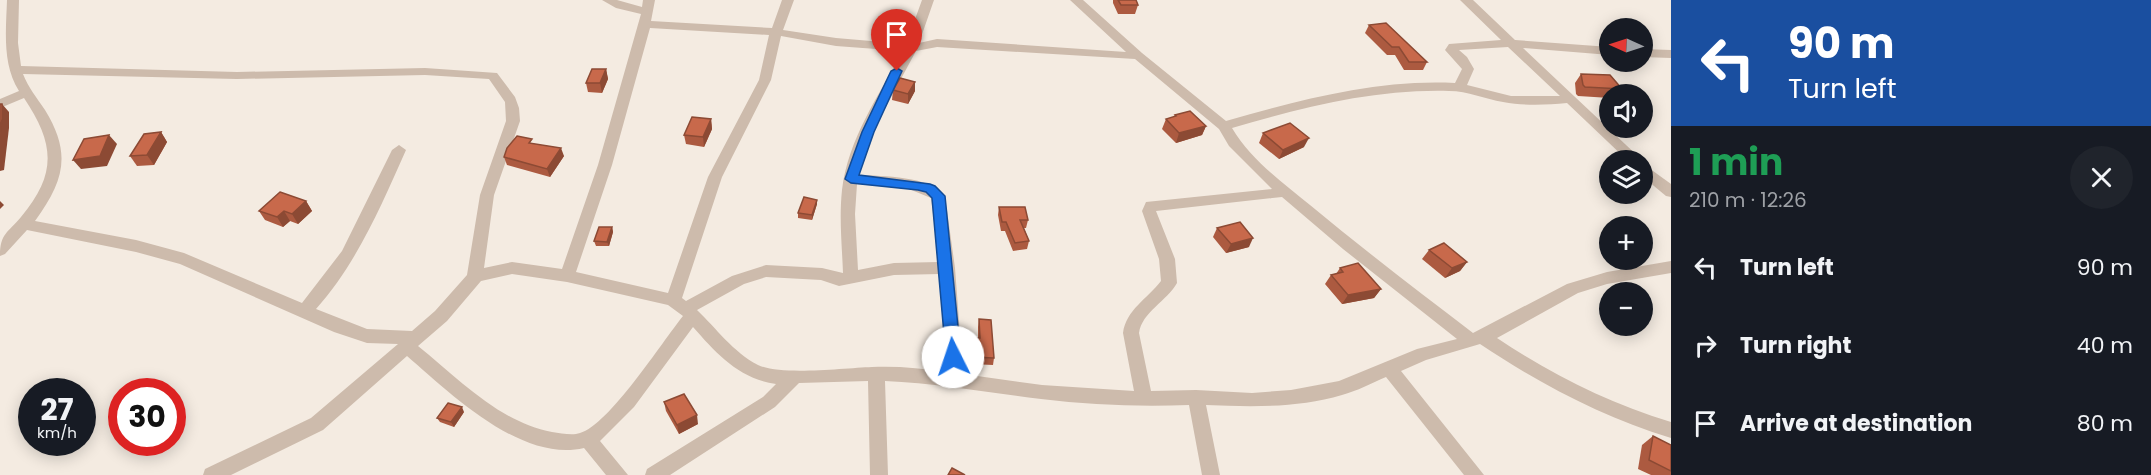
<!DOCTYPE html>
<meta charset="utf-8">
<style>
:root{--surface:#171b24;--page:#20242c;--text:#f1f3f6;--muted:#9ea1a6}
body{margin:0;font-family:Poppins,sans-serif;background:var(--page);color:var(--text);height:100vh;display:flex;flex-direction:column;font-size:22px;white-space:nowrap}
*{box-sizing:border-box;margin:0}
p{font-size:20px;color:var(--muted)}
.icon{flex:none;width:33px;height:33px;fill:none;stroke:currentColor;stroke-width:2;stroke-linecap:round;stroke-linejoin:round}
.map{position:relative;flex:1;overflow:hidden}
.details{display:flex;flex-direction:column;background:var(--surface);width:480px}
.details>*{flex:none}
.guide{background:#1a4fa0;color:#fff;overflow:hidden}
.needle{width:39px;rotate:273deg}
.fabs{position:absolute;left:1599px;top:18px;display:grid;gap:12px}
.fabs a{display:grid;place-items:center;width:54px;height:54px;border-radius:50%;background:var(--surface);box-shadow:0 3px 15px #0003;font-size:30px}
.speed{position:absolute;left:18px;top:378px;display:flex;gap:12px;font-size:30px;font-weight:700;text-align:center}
.speed>*{display:grid;place-content:center;width:78px;height:78px;border-radius:50%;background:var(--surface);box-shadow:0 3px 15px #0003;line-height:1}
.speed small{font-size:15px;font-weight:400}
.speed .limit{border:9px solid #d22;background:#fff;color:#111}
.pin{position:absolute;display:grid;place-items:center;width:51px;height:51px;color:#fff;margin:-62px -26px;border-radius:50% 50% 50% 0;rotate:-45deg;box-shadow:0 0 6px #0007}
.pin .icon{rotate:45deg}
.me{position:absolute;width:66px;margin:-33px;rotate:356deg;stroke-linejoin:round;filter:drop-shadow(0 0 4px #0008)}
.turn{display:flex;align-items:center;gap:21px;height:126px;padding:0 18px;font-size:27px}
.turn .icon{width:78px;height:78px;stroke-width:2.5}
.turn b{display:block;font-size:42px;line-height:51px}
.round{display:grid;place-items:center;flex:none;width:63px;height:63px;border-radius:32px;background:var(--page)}
.summary{display:flex;align-items:center;justify-content:space-between;height:102px;padding:0 18px}
h1{font-size:36px;font-weight:700;line-height:45px;color:#1e9e55}
ul{padding:0;list-style:none}
li{display:flex;align-items:center;gap:18px;height:78px;padding:0 18px}
li div{flex:1}
li b{display:block;font-size:22px}
li em{font-style:normal}
main{display:flex;flex:1;min-height:0}
.map>svg:first-child{display:block}
.lines{fill:none;stroke-linecap:round;stroke-linejoin:round}
.street{fill:#cdbbac;fill-rule:evenodd}
.wall{fill:#ac5a40}
.shaded-wall{fill:#8c4a34}
.building{fill:#c8694b;stroke:#8c4a34;stroke-width:1.5}
.route{fill:#1a73e8;stroke:#114b97;stroke-width:1.5}
</style>
<main>
<div class="map">
<svg width="1671" height="475" viewBox="0 0 1671 475">
<rect width="100%" height="100%" fill="#f4ebe1"/>
<g class="lines">
<g class="street">
<path d="M7 0H19L18 43 21 66 237 72 425 68 497 73 515 97 519 108 520 121 494 195 484 268 512 262 562 269 598 165 641 14 616 8 602 0H617L642 7 643 0H655L651 21 772 28 782 0H794L783 30 836 38 906 44 922 0H934L919 43 937 39 1126 52 1070 0H1083L1142 53 1226 121C1300 100 1377 79 1455 83L1462 69 1445 50 1449 44 1501 40 1460 0H1473L1515 40 1610 47V55L1523 48 1642 160H1627L1567 103C1546 105 1525 106 1503 102 1485 99 1468 91 1449 91 1375 89 1303 107 1232 128 1251 160 1282 182 1310 205 1363 249 1418 291 1473 333L1567 284 1607 272 1671 261V273L1607 284 1578 293 1497 338C1551 374 1608 403 1671 422V438C1602 417 1540 384 1480 344L1426 360 1401 371 1484 475H1464L1386 377C1372 383 1357 391 1342 395 1298 408 1252 407 1206 405L1220 475H1202L1189 405C1140 407 1090 405 1041 399 989 393 937 383 885 381L888 475H870L868 381 799 383 775 407 670 475H645L647 469 763 397 776 384C739 379 716 353 693 327L634 407 600 441 628 475H606L584 448C521 463 450 393 407 356L323 430 231 475H203L205 469 311 418 398 344 367 343 334 332 180 264 136 252 27 230 5 254 0 256C0 233 8 233 21 217 57 174 55 144 24 98L0 108V99L19 91C2 64 6 31 7 0ZM650 28 769 35 759 80 708 177 668 293 576 272 612 165ZM781 36 836 46 903 51C879 95 848 139 842 190 839 218 842 246 843 273L822 268 766 265 732 276 686 301 682 298 722 177 771 80ZM937 47 1135 59 1219 129 1229 146 1272 189 1146 202 1142 211 1159 259 1161 281C1147 299 1126 310 1123 333L1134 391 1042 385 963 374 955 268 945 196C931 176 882 176 859 175L875 127 916 51ZM1508 47 1560 96H1511L1467 85 1474 69 1467 57 1459 50ZM23 74 237 79 425 75 489 79 505 102 506 121 480 195 467 275 435 311 412 331 367 329 316 309C357 263 381 206 406 150L399 145 392 150 342 251 302 303 184 253 136 240 35 221C64 181 72 154 45 110 37 98 28 87 23 74ZM857 184 909 189 931 198 939 262 894 263 858 270 855 214ZM1282 197 1343 249 1457 339 1417 349 1339 381 1291 390 1252 393 1196 390 1151 391 1139 333C1142 312 1167 301 1177 283L1175 259 1156 211ZM512 274 567 282 668 305 683 316C662 342 609 425 580 433 572 436 561 433 552 432 499 422 459 379 418 346L447 321 481 281ZM940 274 946 372C921 368 897 366 872 367 844 368 781 376 758 365 733 352 716 328 697 310L744 284 766 277 821 280 839 286 894 275Z"/>
<polygon points="1642,49 1671,50 1671,58 1642,57"/>
<polygon points="1642,163 1671,184 1671,197 1666,196 1642,176"/>
</g>
</g>
<g class="wall">
<polygon points="1113,0 1136,0 1138,5 1135,14 1118,14 1113,3"/>
<polygon points="1369,25 1427,62 1423,70 1404,70 1395,55 1387,55 1365,33"/>
<polygon points="606,69 608,79 602,93 588,92 586,83"/>
<polygon points="1581,74 1622,89 1618,94 1610,94 1610,98 1578,96 1576,94 1575,83"/>
<polygon points="893,90 915,91 908,104 892,100"/>
<polygon points="1175,115 1206,126 1202,135 1176,143 1162,129 1166,119 1174,117"/>
<polygon points="711,119 712,129 704,147 686,144 684,135"/>
<polygon points="161,132 167,142 154,165 137,166 130,156"/>
<polygon points="1263,133 1304,147 1279,159 1259,143"/>
<polygon points="534,144 564,156 550,177 507,165 504,157"/>
<polygon points="817,200 817,204 812,220 798,218 798,213"/>
<polygon points="306,201 312,211 298,224 290,221 283,227 265,220 259,211"/>
<polygon points="999,207 1028,220 1026,228 1024,228 1029,241 1027,249 1013,251 1005,231 1001,231 998,215"/>
<polygon points="612,227 613,232 609,246 596,246 594,241"/>
<polygon points="1217,228 1249,247 1226,253 1213,237"/>
<polygon points="1429,250 1467,262 1460,271 1445,278 1422,259"/>
<polygon points="1340,268 1381,289 1374,298 1342,304 1325,284 1331,275 1336,274"/>
<polygon points="979,319 994,358 993,365 971,364 970,345 971,338 978,338 978,327"/>
<polygon points="664,402 698,424 679,434 666,411"/>
<polygon points="464,412 454,427 440,422 437,418"/>
<polygon points="1653,436 1671,445 1671,475 1651,475 1638,469 1642,445"/>
</g>
<g class="shaded-wall">
<polygon points="606,69 608,79 602,93 600,83"/>
<polygon points="915,82 915,91 908,104 908,94"/>
<polygon points="2,104 9,112 9,128 4,170 0,171 0,134"/>
<polygon points="711,119 712,129 704,147 703,137"/>
<polygon points="1206,126 1202,135 1176,143 1179,133"/>
<polygon points="161,132 167,142 154,165 147,155"/>
<polygon points="109,135 117,144 107,166 81,169 73,160"/>
<polygon points="1309,138 1304,147 1279,159 1283,150"/>
<polygon points="561,148 564,156 550,177 547,169"/>
<polygon points="817,200 817,204 812,220 812,215"/>
<polygon points="0,201 4,205 0,209"/>
<polygon points="306,201 312,211 298,224 292,214"/>
<polygon points="284,211 290,221 283,227 277,217"/>
<polygon points="612,227 613,232 609,246 607,242"/>
<polygon points="1253,238 1249,247 1226,253 1231,244"/>
<polygon points="1467,262 1460,271 1445,278 1452,268"/>
<polygon points="1381,289 1374,298 1342,304 1348,295"/>
<polygon points="462,407 464,412 454,427 451,422"/>
<polygon points="697,415 698,424 679,434 677,425"/>
</g>
<g class="building">
<polygon points="1118,0 1136,0 1138,5 1121,5"/>
<polygon points="1386,23 1427,62 1409,62 1399,47 1392,47 1369,25"/>
<polygon points="592,69 606,69 600,83 586,83"/>
<polygon points="1581,74 1610,75 1622,89 1585,87 1583,85"/>
<polygon points="900,78 915,82 908,94 893,90"/>
<polygon points="0,104 2,104 2,119 0,134"/>
<polygon points="1190,111 1206,126 1179,133 1166,119 1176,116 1175,115"/>
<polygon points="692,117 711,119 703,137 684,135"/>
<polygon points="1290,123 1309,138 1283,150 1263,133"/>
<polygon points="161,132 147,155 130,156 144,134"/>
<polygon points="109,135 100,156 73,160 84,139"/>
<polygon points="517,136 532,139 529,143 561,148 547,169 504,157 507,148"/>
<polygon points="280,192 306,201 292,214 284,211 277,217 259,211"/>
<polygon points="804,197 817,200 812,215 798,213"/>
<polygon points="999,207 1025,207 1028,220 1020,220 1029,241 1015,243 1006,222 1002,222"/>
<polygon points="1240,222 1253,238 1231,244 1217,228"/>
<polygon points="599,227 612,227 607,242 594,241"/>
<polygon points="1444,243 1467,262 1452,268 1429,250"/>
<polygon points="1358,263 1381,289 1348,295 1331,275 1343,272 1340,268"/>
<polygon points="979,319 991,320 994,358 972,357 971,338 980,338"/>
<polygon points="684,394 697,415 677,425 664,402"/>
<polygon points="448,403 462,407 451,422 437,418"/>
<polygon points="1653,436 1671,445 1671,471 1649,460"/>
<polygon points="952,468 965,475 948,475"/>
</g>
<polygon class="route" points="897,68 902,71 874,132 859,175 930,184 935,186 945,196 961,357 959,361 953,363 948,361 946,357 932,198 926,192 918,190 851,183 845,179 862,132 891,71"/>
</svg>
<div class="fabs">
<a><svg class="needle" viewBox="-14 -14 28 28"><path d="M0-13l5 13h-10z" fill="#e53935"/><path d="M0 13l5-13h-10z" fill="#9ea1a6"/></svg></a>
<a><svg class="icon" aria-label="sound" viewBox="0 0 24 24"><path d="M4 9h4l5-4v14l-5-4H4zM17 9q2 3 0 6"/></svg></a>
<a><svg class="icon" aria-label="layers" viewBox="0 0 24 24"><path d="M12 4l9 5-9 5-9-5zM3 14l9 5 9-5"/></svg></a>
<a>+</a>
<a>−</a>
</div>
<div class="speed"><div>27<small>km/h</small></div><div class="limit">30</div></div>
<div class="pin" style="left:897px;top:71px;background:#d93025"><svg class="icon" aria-label="arrive" viewBox="0 0 24 24"><path d="M6 21V4h12l-3 4 3 4H6"/></svg></div>
<svg class="me" style="left:953px;top:357px" viewBox="-20 -20 40 40"><circle r="19" fill="#fff"/><path d="M0-13L10 11 0 6-10 11z" fill="#1a73e8"/></svg>
</div>
<section class="details">
<div class="guide">
<div class="turn"><svg class="icon" aria-label="left" viewBox="0 0 24 24"><path d="M17 20v-9H6M10 6l-5 5 5 5"/></svg><div><b>90 m</b>Turn left</div></div>
</div>
<div class="summary"><div><h1>1 min</h1><p>210 m · 12:26</p></div><a class="round"><svg class="icon" aria-label="close" viewBox="0 0 24 24"><path d="M6 6l12 12M18 6L6 18"/></svg></a></div>
<ul>
<li><svg class="icon" aria-label="left" viewBox="0 0 24 24"><path d="M17 20v-9H6M10 6l-5 5 5 5"/></svg><div><b>Turn left</b></div><em>90 m</em></li>
<li><svg class="icon" aria-label="right" viewBox="0 0 24 24"><path d="M7 20v-9h11M14 6l5 5-5 5"/></svg><div><b>Turn right</b></div><em>40 m</em></li>
<li><svg class="icon" aria-label="arrive" viewBox="0 0 24 24"><path d="M6 21V4h12l-3 4 3 4H6"/></svg><div><b>Arrive at destination</b></div><em>80 m</em></li>
</ul>
</section>
</main>
